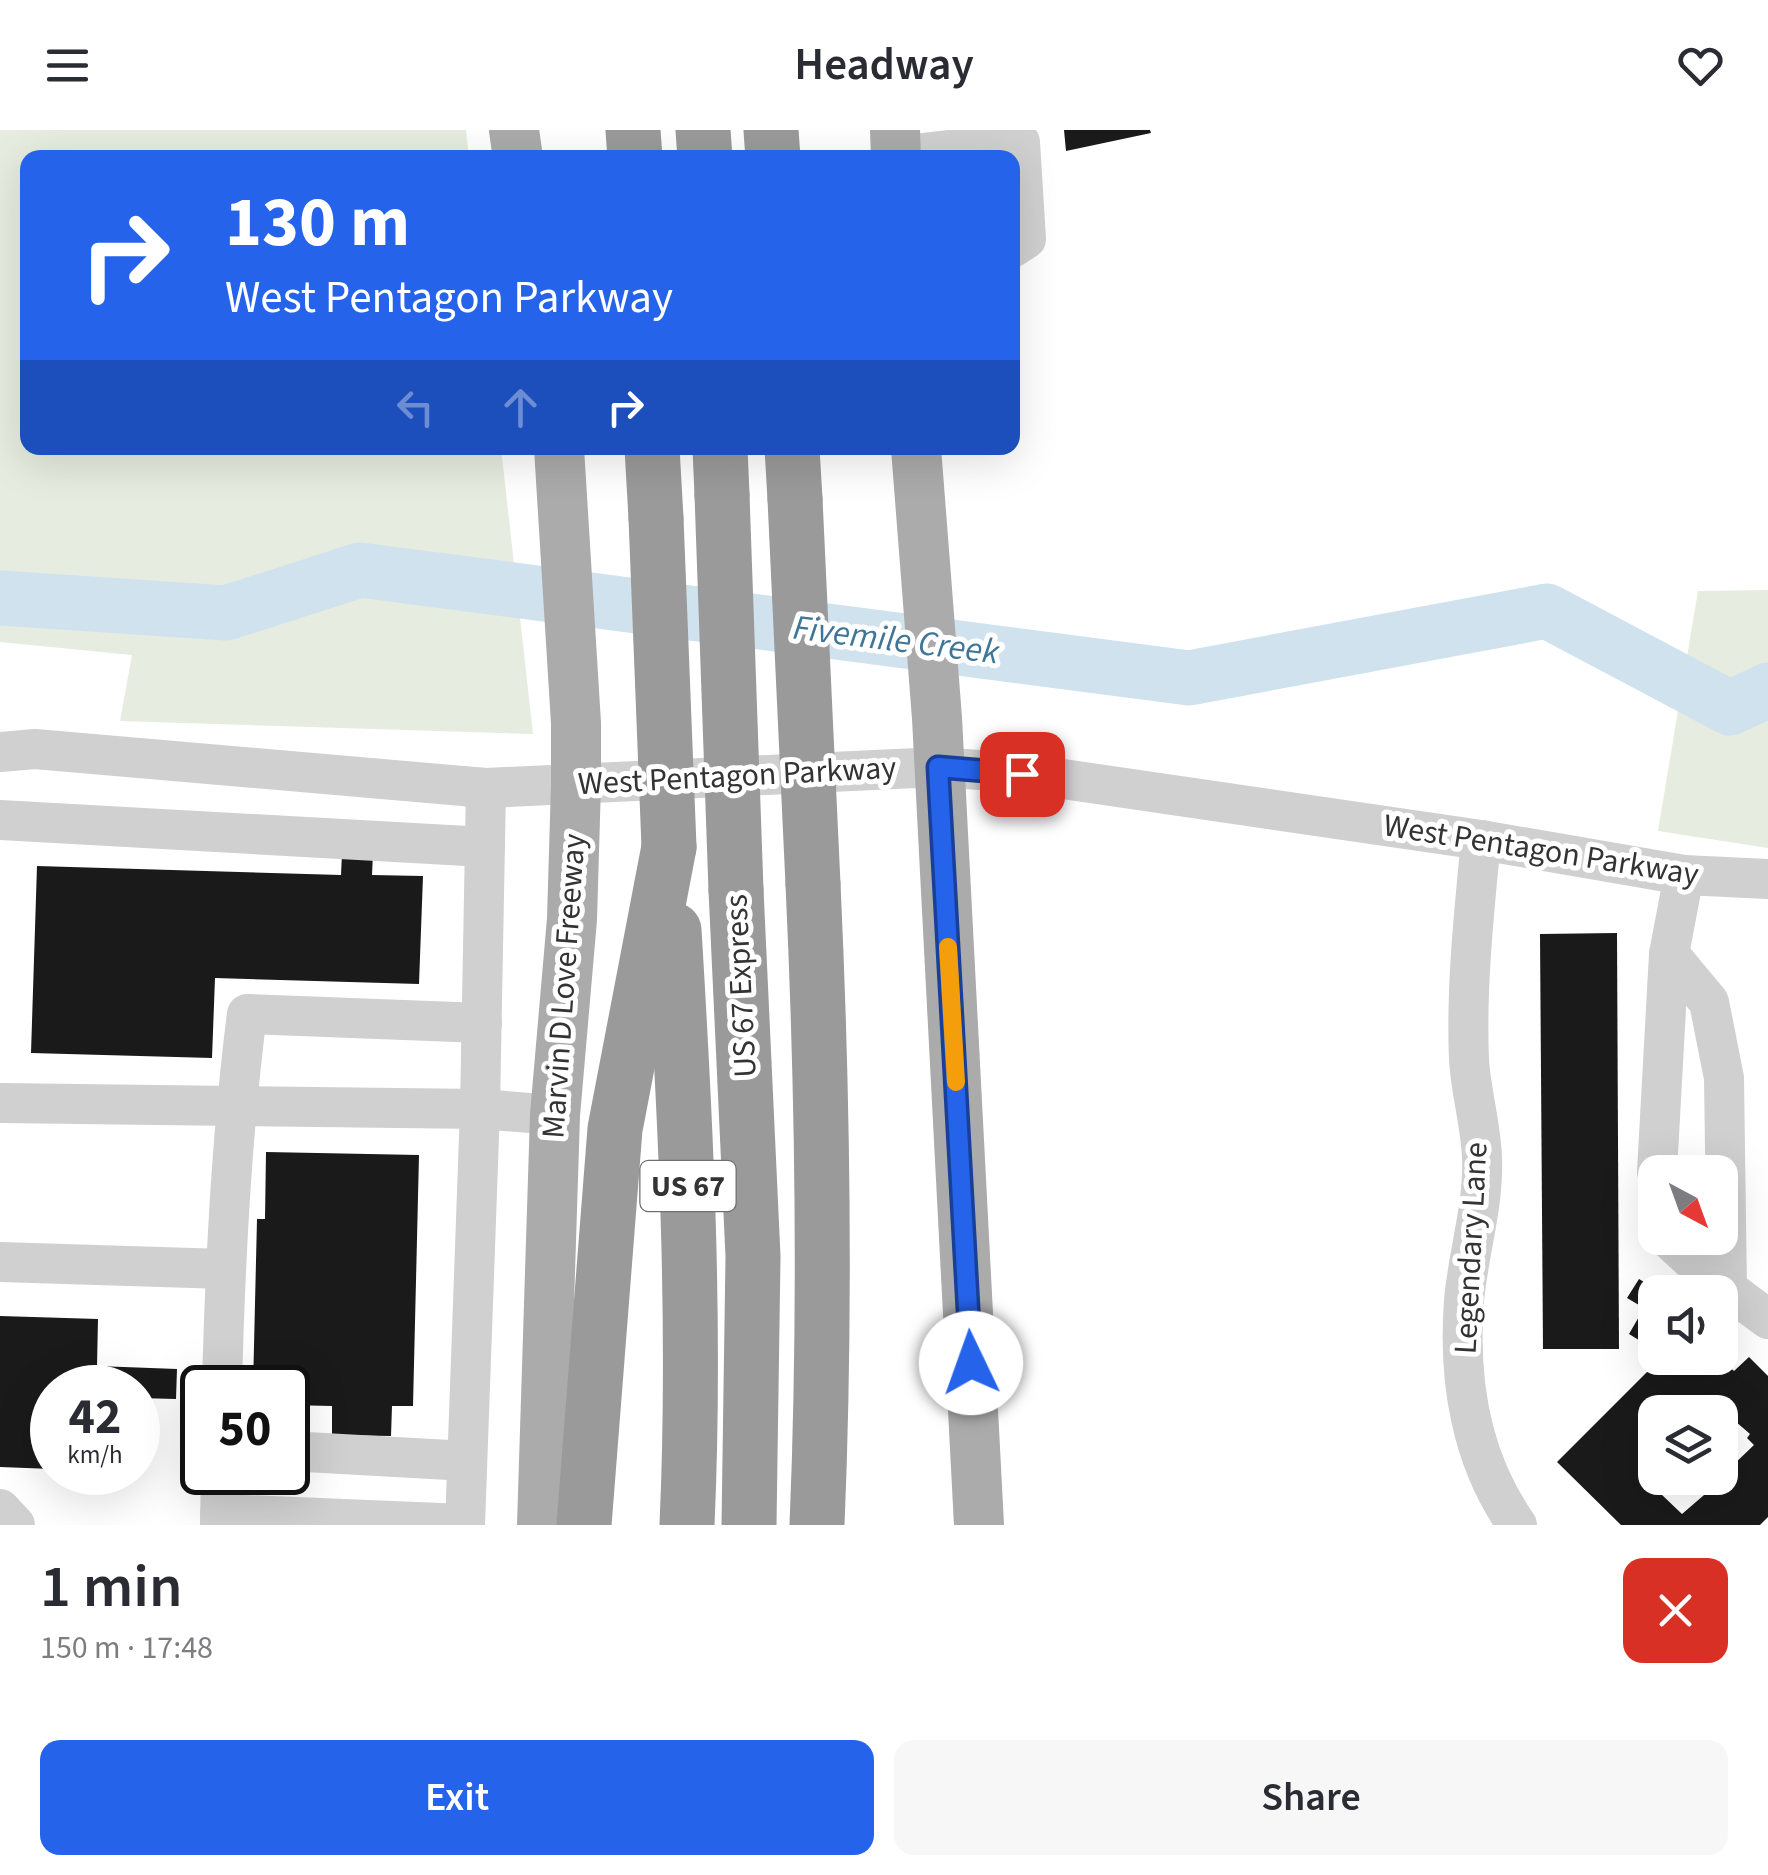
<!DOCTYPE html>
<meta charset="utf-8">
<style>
:root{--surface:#fff;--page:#f7f7f7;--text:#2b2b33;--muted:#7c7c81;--accent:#2563eb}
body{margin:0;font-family:"Source Sans 3",sans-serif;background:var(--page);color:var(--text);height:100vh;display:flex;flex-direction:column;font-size:38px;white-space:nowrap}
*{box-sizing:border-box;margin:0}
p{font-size:32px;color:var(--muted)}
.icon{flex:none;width:55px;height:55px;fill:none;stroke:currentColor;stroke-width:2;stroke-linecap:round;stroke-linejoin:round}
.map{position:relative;height:1395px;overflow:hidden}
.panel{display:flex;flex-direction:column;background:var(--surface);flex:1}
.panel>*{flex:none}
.banner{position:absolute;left:20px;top:20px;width:1000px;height:305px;border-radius:20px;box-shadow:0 10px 40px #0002;background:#2563eb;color:#fff;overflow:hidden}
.needle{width:65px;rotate:139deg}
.controls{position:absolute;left:1638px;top:1025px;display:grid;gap:20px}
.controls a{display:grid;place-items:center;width:100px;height:100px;border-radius:20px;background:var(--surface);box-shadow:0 10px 40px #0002;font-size:50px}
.speed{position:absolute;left:30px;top:1235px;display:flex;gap:20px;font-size:50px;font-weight:700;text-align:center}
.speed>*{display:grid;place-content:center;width:130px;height:130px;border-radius:50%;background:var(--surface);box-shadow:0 10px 40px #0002;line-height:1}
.speed small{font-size:25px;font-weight:400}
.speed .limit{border:5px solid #111;border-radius:15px;background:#fff;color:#111}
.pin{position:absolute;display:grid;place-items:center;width:85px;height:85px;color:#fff;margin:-42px;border-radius:20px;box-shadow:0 5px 15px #0006}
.me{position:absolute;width:110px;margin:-55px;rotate:357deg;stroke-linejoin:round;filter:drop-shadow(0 0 8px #0008)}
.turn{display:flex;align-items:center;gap:35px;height:210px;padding:0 40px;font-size:45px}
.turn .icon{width:130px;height:130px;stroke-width:2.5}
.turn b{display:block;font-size:70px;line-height:85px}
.lanes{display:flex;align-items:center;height:95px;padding:0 40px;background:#0003;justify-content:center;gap:50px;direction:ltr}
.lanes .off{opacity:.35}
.round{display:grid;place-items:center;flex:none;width:105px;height:105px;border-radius:20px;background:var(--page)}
.head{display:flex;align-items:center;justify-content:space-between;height:170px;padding:0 40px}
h1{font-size:60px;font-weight:600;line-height:75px}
.primary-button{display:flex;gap:20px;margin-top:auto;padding:20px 40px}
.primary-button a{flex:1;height:115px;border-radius:20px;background:var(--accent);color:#fff;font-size:40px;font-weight:600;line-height:115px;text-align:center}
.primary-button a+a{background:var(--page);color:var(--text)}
header{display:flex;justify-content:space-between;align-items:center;height:130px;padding:0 40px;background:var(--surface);font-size:45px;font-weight:600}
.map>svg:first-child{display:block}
.green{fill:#e6ecdf}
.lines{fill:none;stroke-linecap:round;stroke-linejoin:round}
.river{stroke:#cfe2ee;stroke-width:55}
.building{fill:#1a1a1a;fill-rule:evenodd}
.minor{stroke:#d0d0d0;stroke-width:40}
.major{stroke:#ababab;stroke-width:50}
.highway{stroke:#9a9a9a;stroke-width:55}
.highway-bridge{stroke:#9a9a9a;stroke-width:55}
.route-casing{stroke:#184099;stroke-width:25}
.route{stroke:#2563eb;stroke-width:18}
.slow{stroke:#f59e0b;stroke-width:18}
.labels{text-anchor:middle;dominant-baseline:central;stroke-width:10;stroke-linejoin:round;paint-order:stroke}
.shield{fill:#fff;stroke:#707070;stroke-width:2.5}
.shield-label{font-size:30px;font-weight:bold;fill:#333}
.street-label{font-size:32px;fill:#333;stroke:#fff}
.water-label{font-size:35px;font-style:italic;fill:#3f7597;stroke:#fff}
</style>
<header><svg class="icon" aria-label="menu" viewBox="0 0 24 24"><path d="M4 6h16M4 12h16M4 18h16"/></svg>Headway<svg class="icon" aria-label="heart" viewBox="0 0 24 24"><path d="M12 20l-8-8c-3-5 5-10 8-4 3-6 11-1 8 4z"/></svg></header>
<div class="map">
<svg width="1768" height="1395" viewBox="0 0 1768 1395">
<rect width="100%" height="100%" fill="#fff"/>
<g class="green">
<polygon points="0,0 466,0 469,27 28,28 28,318 501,318 533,604 120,591 132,525 0,512"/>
<polygon points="1768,460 1768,718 1658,701 1698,461"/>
</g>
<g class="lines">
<polyline class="river" points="0,468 226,483 360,440 1189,548 1547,481 1730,578 1768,560"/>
</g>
<g class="building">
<polygon points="1064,0 1150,0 1151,3 1066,21"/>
<polygon points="342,723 373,723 372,745 423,746 419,854 215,848 212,928 31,923 37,736 341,745"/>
<polygon points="1617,803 1619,1219 1543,1219 1540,804"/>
<polygon points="266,1022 419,1025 413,1276 392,1276 391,1306 332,1305 332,1276 288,1275 288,1258 253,1258 257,1089 265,1089"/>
<polygon points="1639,1149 1661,1162 1655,1162 1655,1220 1629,1204 1644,1178 1627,1168"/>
<polygon points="0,1186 98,1189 97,1236 177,1239 176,1269 138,1268 138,1258 52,1258 52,1339 0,1337"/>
<path d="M1749 1227 1768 1246V1387L1760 1395H1621L1557 1332 1661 1228H1720L1734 1241ZM1705 1265 1750 1304 1747 1308 1754 1315 1730 1338 1735 1343 1715 1363 1711 1359 1682 1384 1661 1364 1665 1360 1653 1347 1655 1335 1648 1342 1638 1331 1655 1315V1282H1687Z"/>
</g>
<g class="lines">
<g class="minor">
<polyline points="896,26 1020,12 1026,109 1012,118"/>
<polyline points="0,622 35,619 486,658 938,637 1022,643 1481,710 1684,745 1768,749"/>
<polyline points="0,690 485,717"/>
<path d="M1481 710C1474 783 1466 856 1469 930 1471 963 1481 995 1482 1028 1484 1076 1468 1123 1464 1171 1458 1250 1471 1330 1517 1395"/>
<polyline points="1669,824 1709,872 1724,948 1727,1159"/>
<polyline points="0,973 480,979 555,985"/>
<polyline points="1657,1042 1669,824 1684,745"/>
<polyline points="1668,1108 1707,1144 1768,1189"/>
<polyline points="0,1132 225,1139"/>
<path d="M222 1258C225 1132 231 1008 247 884L482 893"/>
<polyline points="288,1321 467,1331"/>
<polyline points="0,1379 15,1395"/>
<polyline points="220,1384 465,1394"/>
<polyline points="220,1395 221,1342"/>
<polyline points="465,1395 480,979 486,658"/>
</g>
<g class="major">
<polyline points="514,0 518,28"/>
<polyline points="895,0 896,28"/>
<polyline points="916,318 937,588 979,1395"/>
<polyline points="542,1395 555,985 572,789 576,654 576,593 559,318"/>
</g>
<g class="highway">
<polyline points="633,0 635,28"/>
<polyline points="703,0 705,28"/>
<polyline points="771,0 773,28"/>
<polyline points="652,318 656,388"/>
<polyline points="720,318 722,365"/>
<polyline points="792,318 795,369"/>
<path d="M813 754C823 968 826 1181 817 1395"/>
<polyline points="736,760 753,1126 749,1395"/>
<path d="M674 800C686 998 696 1196 687 1395"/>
<polyline points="584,1395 615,999 669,717"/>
</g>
<g class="highway-bridge">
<polyline points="722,365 736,760"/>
<polyline points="795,369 813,754"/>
<polyline points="656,388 669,717"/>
</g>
</g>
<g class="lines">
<defs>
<polyline id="route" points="971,1233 938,637 1022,644"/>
</defs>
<use href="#route" class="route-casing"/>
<use href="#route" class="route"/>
<polyline class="slow" points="948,817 956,952"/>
</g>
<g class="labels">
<rect class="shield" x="640.5" y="1031" width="95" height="50" rx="8"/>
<g class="shield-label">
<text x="688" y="1056">US 67</text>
</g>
<g class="street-label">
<text transform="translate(737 646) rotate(-3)">West Pentagon Parkway</text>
<text transform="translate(1541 720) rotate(9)">West Pentagon Parkway</text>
<text transform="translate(564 856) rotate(-86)">Marvin D Love Freeway</text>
<text transform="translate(741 856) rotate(-93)">US 67 Express</text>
<text transform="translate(1471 1118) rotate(-87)">Legendary Lane</text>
</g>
<g class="water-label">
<text transform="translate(896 510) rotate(7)">Fivemile Creek</text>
</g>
</g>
</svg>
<div class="controls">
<a><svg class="needle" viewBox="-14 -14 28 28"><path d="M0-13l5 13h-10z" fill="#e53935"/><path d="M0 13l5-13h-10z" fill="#7c7c81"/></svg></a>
<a><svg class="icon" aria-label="sound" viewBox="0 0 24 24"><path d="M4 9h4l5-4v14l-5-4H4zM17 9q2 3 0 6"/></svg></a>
<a><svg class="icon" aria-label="layers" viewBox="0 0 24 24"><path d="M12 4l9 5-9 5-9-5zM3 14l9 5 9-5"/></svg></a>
</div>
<div class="speed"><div>42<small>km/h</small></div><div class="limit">50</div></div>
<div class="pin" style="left:1022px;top:644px;background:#d93025"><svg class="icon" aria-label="arrive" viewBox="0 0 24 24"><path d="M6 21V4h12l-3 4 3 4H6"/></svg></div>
<svg class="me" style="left:971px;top:1233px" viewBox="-20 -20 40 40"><circle r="19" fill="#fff"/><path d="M0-13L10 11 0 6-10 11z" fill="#2563eb"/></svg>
<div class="banner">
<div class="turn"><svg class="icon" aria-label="right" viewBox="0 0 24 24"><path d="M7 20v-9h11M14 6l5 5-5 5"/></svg><div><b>130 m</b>West Pentagon Parkway</div></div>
<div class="lanes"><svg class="icon off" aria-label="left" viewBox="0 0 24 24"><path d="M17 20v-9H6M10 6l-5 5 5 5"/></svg><svg class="icon off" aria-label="ahead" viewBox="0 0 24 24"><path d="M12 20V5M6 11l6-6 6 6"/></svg><svg class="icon" aria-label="right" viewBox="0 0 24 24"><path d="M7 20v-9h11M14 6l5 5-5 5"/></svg></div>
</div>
</div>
<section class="panel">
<div class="head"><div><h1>1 min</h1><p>150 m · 17:48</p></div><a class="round" style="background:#d93025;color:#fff"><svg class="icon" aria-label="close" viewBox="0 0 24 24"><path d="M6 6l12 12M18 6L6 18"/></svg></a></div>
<div class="primary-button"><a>Exit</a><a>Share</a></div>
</section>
